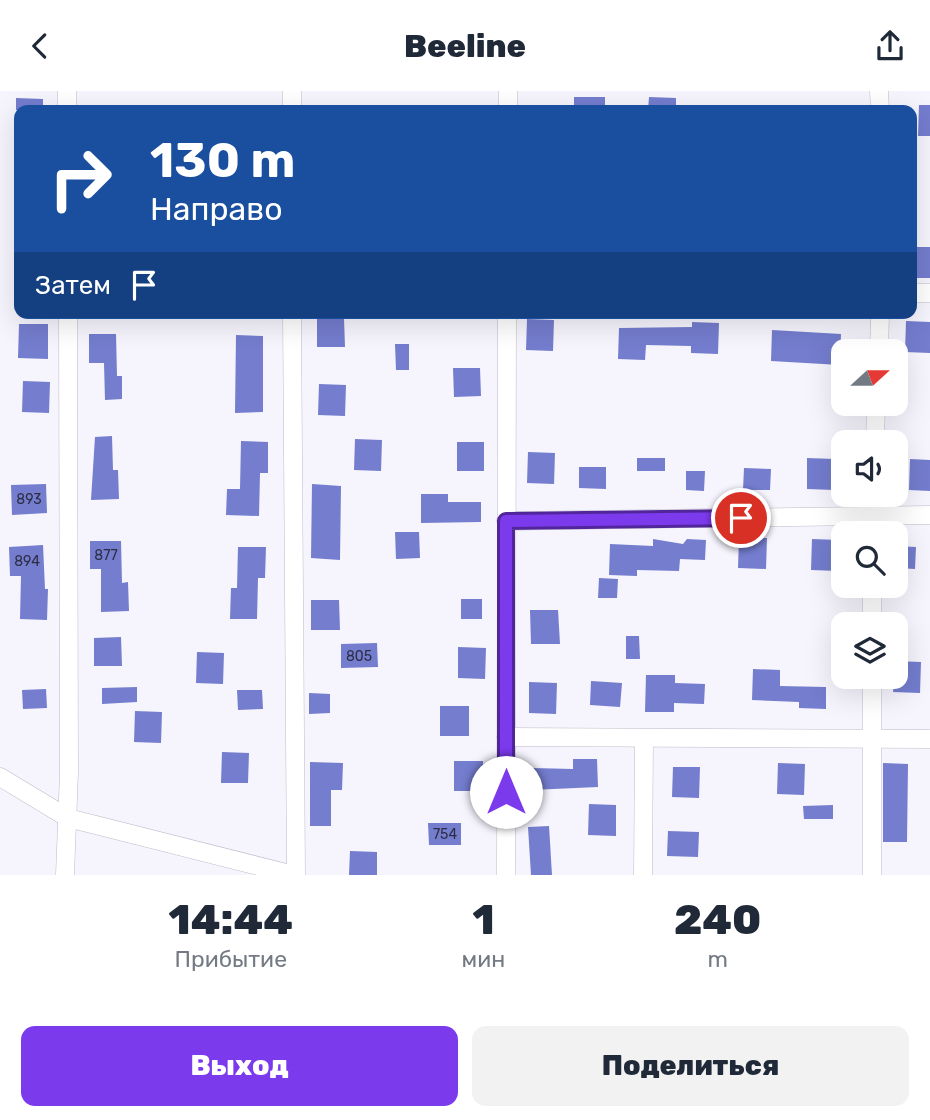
<!DOCTYPE html>
<html lang="ru">
<meta charset="utf-8">
<style>
:root{--surface:#fff;--page:#f2f2f3;--text:#1f2937;--muted:#747a83;--accent:#7c3aed}
body{margin:0;font-family:Rubik,sans-serif;background:var(--page);color:var(--text);height:100vh;display:flex;flex-direction:column;font-size:26px;white-space:nowrap}
*{box-sizing:border-box;margin:0}
p{font-size:23px;color:var(--muted)}
.icon{flex:none;width:38px;height:38px;fill:none;stroke:currentColor;stroke-width:2;stroke-linecap:round;stroke-linejoin:round}
.map{position:relative;height:784px;overflow:hidden}
.sheet{display:flex;flex-direction:column;background:var(--surface);flex:1}
.sheet>*{flex:none}
.banner{position:absolute;left:14px;top:14px;width:903px;height:214px;border-radius:14px;box-shadow:0 7px 28px #0002;background:#1a4fa0;color:#fff;overflow:hidden}
.needle{width:46px;rotate:69deg}
.tools{position:absolute;left:831px;top:248px;display:grid;gap:14px}
.tools a{display:grid;place-items:center;width:77px;height:77px;border-radius:14px;background:var(--surface);box-shadow:0 7px 28px #0002;font-size:35px}
.pin{position:absolute;display:grid;place-items:center;width:60px;height:60px;color:#fff;margin:-30px;border:4px solid #fff;border-radius:50%;box-shadow:0 2px 7px #0007}
.me{position:absolute;width:77px;margin:-38px;rotate:0deg;stroke-linejoin:round;filter:drop-shadow(0 0 5px #0008)}
.turn{display:flex;align-items:center;gap:24px;height:147px;padding:0 21px;font-size:32px}
.turn .icon{width:91px;height:91px;stroke-width:2.5}
.turn b{display:block;font-size:49px;line-height:60px}
.then{display:flex;align-items:center;height:66px;padding:0 21px;background:#0003;gap:14px;font-size:26px}
.eta{display:flex;justify-content:space-evenly;align-items:center;height:119px;text-align:center}
.eta b{font-size:42px;font-weight:800;line-height:49px}
.primary-button{display:flex;gap:14px;margin-top:auto;padding:14px 21px}
.primary-button a{flex:1;height:80px;border-radius:14px;background:var(--accent);color:#fff;font-size:28px;font-weight:800;line-height:80px;text-align:center}
.primary-button a+a{background:var(--page);color:var(--text)}
header{display:flex;justify-content:space-between;align-items:center;height:91px;padding:0 21px;background:var(--surface);font-size:32px;font-weight:800}
.map>svg:first-child{display:block}
.building{fill:#747dce}
.lines{fill:none;stroke-linecap:round;stroke-linejoin:round}
.minor-casing{stroke:#bfbbc9;stroke-width:19}
.minor{stroke:#fff;stroke-width:18}
.route-casing{stroke:#51269a;stroke-width:18}
.route{stroke:#7c3aed;stroke-width:12}
.labels{text-anchor:middle;dominant-baseline:central;stroke-width:7;stroke-linejoin:round;paint-order:stroke}
.number-label{font-size:14px;fill:#2d2e46}
</style>
<header><svg class="icon" aria-label="back" viewBox="0 0 24 24"><path d="M15 5l-7 7 7 7"/></svg>Beeline<svg class="icon" aria-label="share" viewBox="0 0 24 24"><path d="M12 15V3M7 8l5-5 5 5M5 13v7h14v-7"/></svg></header>
<div class="map">
<svg width="930" height="784" viewBox="0 0 930 784">
<rect width="100%" height="100%" fill="#f6f4fd"/>
<g class="building">
<rect x="574" y="6" width="31" height="13"/>
<polygon points="649,6 676,7 676,19 648,19"/>
<polygon points="16,7 43,8 43,19 16,19"/>
<polygon points="919,14 930,14 930,45 918,45"/>
<rect x="912" y="156" width="18" height="31"/>
<polygon points="317,227 344,227 345,256 317,256"/>
<polygon points="527,228 554,229 553,260 526,259"/>
<polygon points="906,230 930,231 930,262 905,261"/>
<polygon points="692,231 719,232 718,263 691,262 691,255 646,254 645,269 618,268 619,237 692,236"/>
<polygon points="19,233 48,233 48,268 18,267"/>
<polygon points="772,239 841,243 840,274 771,270"/>
<polygon points="89,243 116,243 117,285 122,285 122,308 105,309 104,272 89,272"/>
<polygon points="236,244 263,245 263,321 235,322"/>
<polygon points="395,253 409,253 409,279 396,279"/>
<polygon points="453,277 480,277 481,305 454,306"/>
<polygon points="23,290 50,291 49,322 22,321"/>
<polygon points="319,293 346,294 345,325 318,324"/>
<polygon points="112,345 113,379 118,379 119,408 91,409 95,346"/>
<polygon points="355,348 382,349 381,380 354,379"/>
<polygon points="241,350 268,351 268,382 260,382 259,425 226,424 227,398 240,398"/>
<rect x="457" y="351" width="27" height="29"/>
<polygon points="528,361 555,362 554,393 527,392"/>
<rect x="637" y="367" width="28" height="13"/>
<polygon points="807,367 835,368 834,399 807,398"/>
<polygon points="910,368 930,369 930,400 909,399"/>
<polygon points="579,376 606,376 606,398 579,397"/>
<polygon points="744,377 771,378 770,399 743,399"/>
<polygon points="686,380 705,380 704,400 686,399"/>
<polygon points="46,393 47,422 12,424 11,394"/>
<polygon points="312,393 341,395 340,469 311,467"/>
<polygon points="421,403 448,403 448,411 481,411 481,431 421,432"/>
<polygon points="395,441 419,441 420,467 396,468"/>
<polygon points="739,447 767,447 766,478 738,477"/>
<polygon points="653,448 683,453 687,448 706,449 705,469 680,468 679,480 637,479 637,485 609,484 610,453 653,455"/>
<polygon points="812,448 839,449 838,480 811,479"/>
<polygon points="90,450 121,450 122,492 128,491 129,520 101,521 101,478 90,478"/>
<polygon points="43,454 45,498 48,498 47,529 20,528 21,485 10,485 9,456"/>
<polygon points="896,455 916,456 915,478 896,477"/>
<polygon points="238,456 266,456 265,487 258,487 257,528 230,528 231,497 237,497"/>
<polygon points="599,487 618,488 617,507 598,507"/>
<rect x="461" y="508" width="21" height="20"/>
<polygon points="311,509 339,509 340,539 311,539"/>
<polygon points="530,519 558,519 560,553 531,553"/>
<polygon points="626,545 639,545 640,568 626,568"/>
<polygon points="121,546 122,575 94,575 94,547"/>
<polygon points="377,552 378,576 341,577 341,553"/>
<polygon points="458,556 486,557 485,588 458,587"/>
<polygon points="197,561 224,562 223,593 196,592"/>
<polygon points="896,570 921,571 920,602 893,601"/>
<polygon points="753,578 780,579 780,595 826,596 826,618 799,617 799,611 752,609"/>
<polygon points="646,584 675,584 675,592 705,593 704,613 674,612 674,621 645,621"/>
<polygon points="591,590 622,592 620,616 590,614"/>
<polygon points="529,591 557,592 556,623 529,622"/>
<polygon points="137,596 137,611 102,613 102,597"/>
<polygon points="46,598 47,617 23,618 22,599"/>
<polygon points="237,599 262,599 263,618 238,619"/>
<polygon points="309,602 330,603 330,622 309,623"/>
<rect x="440" y="615" width="29" height="30"/>
<polygon points="135,620 162,621 161,652 134,651"/>
<polygon points="222,661 249,662 248,692 221,692"/>
<polygon points="573,668 597,668 598,696 531,699 532,677 573,678"/>
<rect x="454" y="670" width="29" height="30"/>
<polygon points="310,671 343,672 342,699 331,699 331,735 310,735"/>
<polygon points="778,672 805,673 804,704 777,703"/>
<polygon points="883,672 908,673 907,751 883,751"/>
<polygon points="673,676 700,676 699,707 672,706"/>
<polygon points="589,713 616,714 616,745 588,744"/>
<polygon points="833,714 833,728 804,728 803,715"/>
<polygon points="428,732 461,732 461,754 429,754"/>
<polygon points="549,735 552,784 531,784 528,736"/>
<polygon points="668,740 699,741 698,766 667,765"/>
<polygon points="350,760 377,761 377,784 349,784"/>
</g>
<g class="lines">
<defs>
<g id="minor">
<polyline points="67,0 67,19"/>
<polyline points="292,0 292,19"/>
<polyline points="879,0 880,19"/>
<polyline points="508,19 508,0"/>
<polyline points="912,202 930,202"/>
<polyline points="292,222 296,784"/>
<polyline points="879,261 880,222"/>
<polyline points="875,352 876,313"/>
<polyline points="506,430 930,424"/>
<polyline points="872,443 873,404"/>
<polyline points="872,495 872,534"/>
<polyline points="872,586 872,784"/>
<polyline points="506,646 930,648"/>
<polyline points="0,686 68,727 294,784"/>
<polyline points="65,784 69,681 68,222"/>
<polyline points="506,784 507,222"/>
<polyline points="643,784 644,647"/>
</g>
</defs>
<use href="#minor" class="minor-casing"/>
<use href="#minor" class="minor"/>
</g>
<g class="lines">
<defs>
<polyline id="route" points="506,701 506,430 741,427"/>
</defs>
<use href="#route" class="route-casing"/>
<use href="#route" class="route"/>
</g>
<g class="labels">
<g class="number-label">
<text x="29" y="408">893</text>
<text x="106" y="464">877</text>
<text x="27" y="470">894</text>
<text x="359" y="565">805</text>
<text x="445" y="743">754</text>
</g>
</g>
</svg>
<div class="tools">
<a><svg class="needle" viewBox="-14 -14 28 28"><path d="M0-13l5 13h-10z" fill="#e53935"/><path d="M0 13l5-13h-10z" fill="#747a83"/></svg></a>
<a><svg class="icon" aria-label="sound" viewBox="0 0 24 24"><path d="M4 9h4l5-4v14l-5-4H4zM17 9q2 3 0 6"/></svg></a>
<a><svg class="icon" aria-label="search" viewBox="0 0 24 24"><circle cx="10" cy="10" r="6"/><path d="M15 15l6 6"/></svg></a>
<a><svg class="icon" aria-label="layers" viewBox="0 0 24 24"><path d="M12 4l9 5-9 5-9-5zM3 14l9 5 9-5"/></svg></a>
</div>
<div class="pin" style="left:741px;top:427px;background:#d93025"><svg class="icon" aria-label="arrive" viewBox="0 0 24 24"><path d="M6 21V4h12l-3 4 3 4H6"/></svg></div>
<svg class="me" style="left:506px;top:701px" viewBox="-20 -20 40 40"><circle r="19" fill="#fff"/><path d="M0-13L10 11 0 6-10 11z" fill="#7c3aed"/></svg>
<div class="banner">
<div class="turn"><svg class="icon" aria-label="right" viewBox="0 0 24 24"><path d="M7 20v-9h11M14 6l5 5-5 5"/></svg><div><b>130 m</b>Направо</div></div>
<div class="then">Затем<svg class="icon" aria-label="arrive" viewBox="0 0 24 24"><path d="M6 21V4h12l-3 4 3 4H6"/></svg></div>
</div>
</div>
<section class="sheet">
<div class="eta">
<div><b>14:44</b><p>Прибытие</p></div>
<div><b>1</b><p>мин</p></div>
<div><b>240</b><p>m</p></div>
</div>
<div class="primary-button"><a>Выход</a><a>Поделиться</a></div>
</section>
